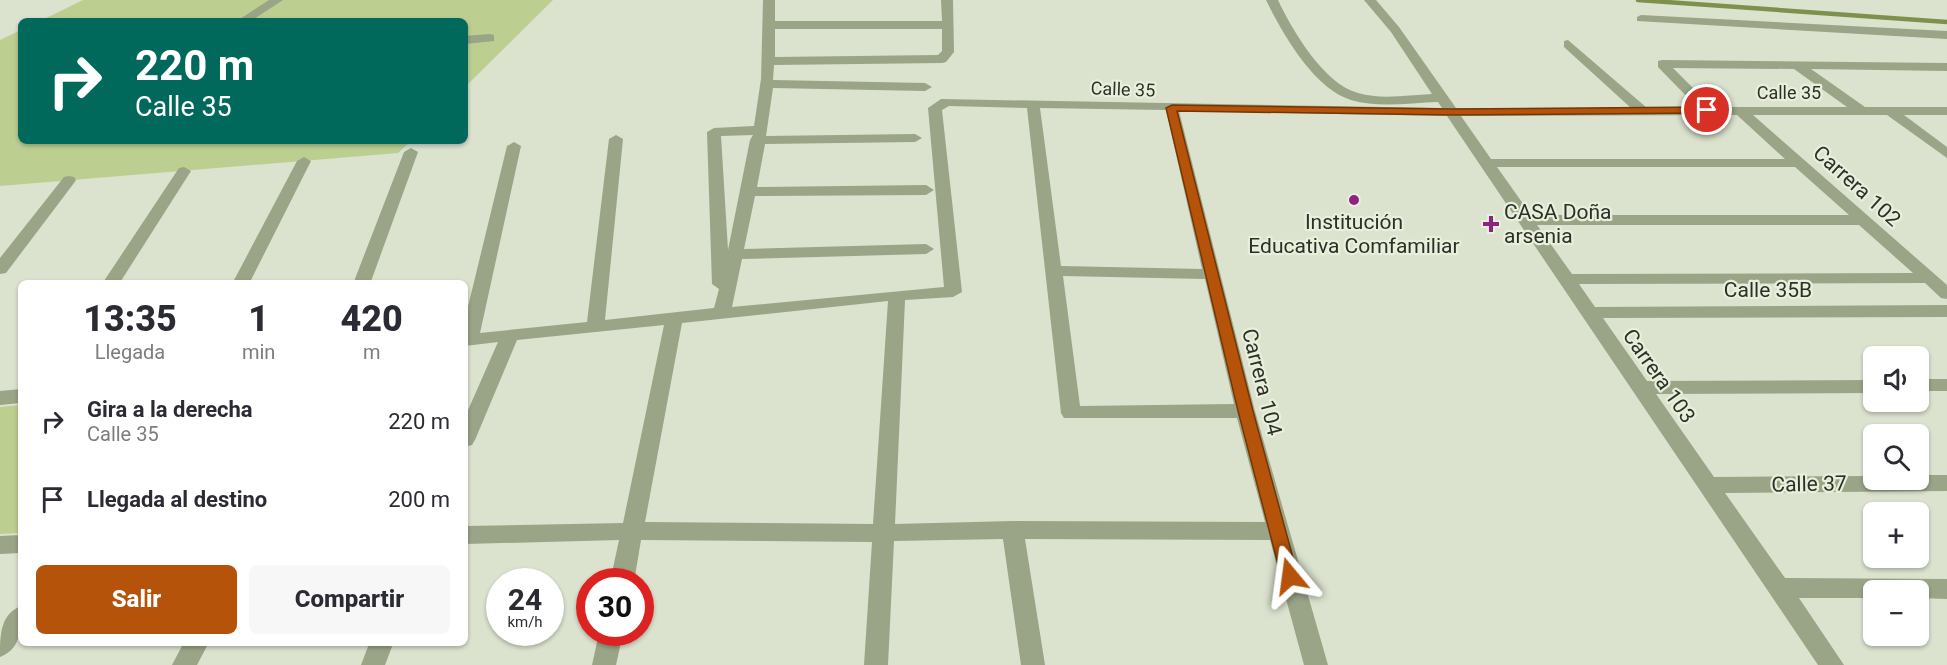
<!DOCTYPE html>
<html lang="es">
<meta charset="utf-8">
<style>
:root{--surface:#fff;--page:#f7f7f7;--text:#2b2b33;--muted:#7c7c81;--accent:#b45309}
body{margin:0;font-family:Roboto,sans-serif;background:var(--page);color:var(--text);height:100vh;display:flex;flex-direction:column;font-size:22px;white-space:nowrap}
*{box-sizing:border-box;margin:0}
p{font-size:20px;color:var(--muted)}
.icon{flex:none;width:33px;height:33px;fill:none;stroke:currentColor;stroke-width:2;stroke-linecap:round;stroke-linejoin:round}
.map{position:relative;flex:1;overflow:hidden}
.sheet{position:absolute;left:18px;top:280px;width:450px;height:366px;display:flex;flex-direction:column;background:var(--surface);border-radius:9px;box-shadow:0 2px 4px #0004}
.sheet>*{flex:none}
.banner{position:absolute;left:18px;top:18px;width:450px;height:126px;border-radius:9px;box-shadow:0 2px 4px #0004;background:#00695c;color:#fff;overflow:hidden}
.controls{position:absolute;left:1863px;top:346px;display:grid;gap:12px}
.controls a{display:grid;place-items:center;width:66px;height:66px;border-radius:9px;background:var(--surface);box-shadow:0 2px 4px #0004;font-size:30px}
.speed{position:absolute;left:486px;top:568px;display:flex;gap:12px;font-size:30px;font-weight:700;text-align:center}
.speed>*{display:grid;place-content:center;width:78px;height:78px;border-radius:50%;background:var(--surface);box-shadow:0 2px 4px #0004;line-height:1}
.speed small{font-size:15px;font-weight:400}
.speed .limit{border:9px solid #d22;background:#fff;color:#111}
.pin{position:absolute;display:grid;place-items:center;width:51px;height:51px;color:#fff;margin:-26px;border:3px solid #fff;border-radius:50%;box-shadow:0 2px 6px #0007}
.me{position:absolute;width:66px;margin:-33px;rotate:344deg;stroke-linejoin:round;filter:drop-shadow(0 0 4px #0008)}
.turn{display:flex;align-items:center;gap:21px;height:126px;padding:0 18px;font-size:27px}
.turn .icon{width:78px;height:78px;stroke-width:2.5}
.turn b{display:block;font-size:42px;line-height:51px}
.eta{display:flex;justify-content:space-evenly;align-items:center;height:102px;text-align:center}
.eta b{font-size:36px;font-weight:800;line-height:42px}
.cta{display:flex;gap:12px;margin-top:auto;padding:12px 18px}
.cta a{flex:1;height:69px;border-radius:9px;background:var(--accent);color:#fff;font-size:24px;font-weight:800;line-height:69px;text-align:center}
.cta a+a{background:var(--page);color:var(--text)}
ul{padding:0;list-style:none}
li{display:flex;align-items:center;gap:18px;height:78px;padding:0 18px}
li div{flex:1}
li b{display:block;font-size:22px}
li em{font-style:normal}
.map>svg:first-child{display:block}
.green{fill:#bccf91}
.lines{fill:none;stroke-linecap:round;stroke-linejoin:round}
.stream{stroke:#7d904c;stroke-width:4.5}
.minor{fill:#9aa487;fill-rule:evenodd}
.route{fill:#b45309;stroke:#753606;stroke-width:1.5}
.poi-dot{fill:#902081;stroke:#e8efdb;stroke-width:2}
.labels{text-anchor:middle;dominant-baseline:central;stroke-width:4.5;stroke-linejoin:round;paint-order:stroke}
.far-street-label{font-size:18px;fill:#2d3028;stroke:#e8efdb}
.street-label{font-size:21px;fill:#2d3028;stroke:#e8efdb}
.poi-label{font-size:21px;fill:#2d3028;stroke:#e8efdb;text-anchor:start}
</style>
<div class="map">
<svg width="1947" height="665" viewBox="0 0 1947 665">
<rect width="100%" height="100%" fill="#dbe2ce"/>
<g class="green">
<polygon points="83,0 553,0 465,87 465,21 40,21"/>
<polygon points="21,30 21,141 411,141 398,153 0,186 0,40"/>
<polygon points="21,405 21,533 0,534 0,407"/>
</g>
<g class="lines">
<polyline class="stream" points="1638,0 1947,22"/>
<g class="minor">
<polygon points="269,0 283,0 251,21 237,21"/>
<path d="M763 0H775V21H942L941 0H953L954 52 946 62 942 63 774 65 773 80 925 83 932 87 925 91 773 88 766 136 915 134 922 138 915 142 765 144 757 187 926 185 934 190 926 195 755 196 744 249 926 244 934 249 926 254 742 259 732 307 944 287 928 108 941 99 1442 108 1438 102C1409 103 1378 108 1351 100 1314 89 1282 33 1266 0H1278C1292 30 1324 84 1358 93 1381 100 1409 95 1432 94L1391 32 1364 0H1376L1399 27 1456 108H1631L1564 47V41L1568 40 1647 108 1697 107 1658 67V61L1662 60 1947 63V71L1811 69 1865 107H1947V115H1904L1947 147V158L1887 115H1753L1947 285V299L1941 298 1925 283 1579 284 1595 307 1947 305V317L1603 318 1647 381 1874 380V393L1656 394 1714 477 1874 476V480H1918V475H1947V491L1725 493 1785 578 1947 579V599L1918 598V591H1874V598H1799L1844 665H1818L1447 116 1179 111 1255 411 1328 665H1304L1270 540 1025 539 1045 665H1021L1003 539 894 541 888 665H864L872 542 641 540 634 582H610L619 540 465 544V526L623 523 664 325 517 340 475 440 472 445 465 447V417L498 342 465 346V319L507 146 514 142 521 146 480 333 587 322 609 139 616 135 623 139 605 320 714 308 719 289 712 284 707 132 714 128 754 126 761 79ZM775 29H942V51L938 55 775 57ZM1673 68 1794 69 1847 107H1712ZM949 106 1027 108 1061 413 1064 418H1237L1265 522 1013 521 895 524 905 300 953 297 962 292 942 110ZM1040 108 1166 110 1202 269 1061 266ZM1737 115 1785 159H1491L1461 116ZM753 135 750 140 728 250 721 136ZM1497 167H1795L1849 215H1531ZM1537 225H1859L1913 273 1572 274ZM1063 276 1205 279 1234 404 1080 406ZM888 301 873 524 645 522 682 323Z"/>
<polygon points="1641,15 1947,31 1947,39 1637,21 1637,17"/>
<polygon points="490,34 494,35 494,41 465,44 465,36"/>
<polygon points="411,148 418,152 370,284 353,284 404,152"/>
<polygon points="304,157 311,161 249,284 232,284 297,161"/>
<polygon points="184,167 191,171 119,284 102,284 179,168"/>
<polygon points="69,176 74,177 76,180 74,183 6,273 0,274 0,258 64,177"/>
<rect x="1918" y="379" width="29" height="12"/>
<polygon points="21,389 21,403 0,405 0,391"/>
<polygon points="21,535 21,553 0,554 0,536"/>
<path d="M21 606C21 626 23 648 0 657 0 636 0 614 21 606Z"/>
<polygon points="599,633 623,633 616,665 592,665"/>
<polygon points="183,644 208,644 197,665 172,665"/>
<polygon points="369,644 393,644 385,665 361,665"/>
</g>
</g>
<polygon class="route" points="1172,105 1451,109 1707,107 1712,110 1707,113 1451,115 1177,111 1253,411 1298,576 1296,581 1283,581 1281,576 1238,411 1166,108"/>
<g class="poi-dot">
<circle cx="1354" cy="200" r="6"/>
<path d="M1488 215h6v6h6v6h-6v6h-6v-6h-6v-6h6z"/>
</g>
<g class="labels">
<g class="far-street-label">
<text transform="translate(1123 89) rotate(2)">Calle 35</text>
<text x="1789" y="92">Calle 35</text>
</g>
<g class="street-label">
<text transform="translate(1857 186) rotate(42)">Carrera 102</text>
<text x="1768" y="290">Calle 35B</text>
<text transform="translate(1659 376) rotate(55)">Carrera 103</text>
<text transform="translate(1262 382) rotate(76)">Carrera 104</text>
<text transform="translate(1809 484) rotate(-1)">Calle 37</text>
</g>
<g class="poi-label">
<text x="1504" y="212">CASA Doña<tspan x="1504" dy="24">arsenia</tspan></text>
<text x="1354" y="222" text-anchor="middle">Institución<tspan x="1354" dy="24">Educativa Comfamiliar</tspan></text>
</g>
</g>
</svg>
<div class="controls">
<a><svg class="icon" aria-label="sound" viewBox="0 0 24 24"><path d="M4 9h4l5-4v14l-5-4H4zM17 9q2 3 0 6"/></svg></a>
<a><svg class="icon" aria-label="search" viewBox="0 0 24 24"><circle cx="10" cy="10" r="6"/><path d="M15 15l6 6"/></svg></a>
<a>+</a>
<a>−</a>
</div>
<div class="speed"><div>24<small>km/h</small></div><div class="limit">30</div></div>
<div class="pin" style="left:1707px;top:110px;background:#d93025"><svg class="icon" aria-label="arrive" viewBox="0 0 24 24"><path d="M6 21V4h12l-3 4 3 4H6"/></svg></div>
<svg class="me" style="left:1290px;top:576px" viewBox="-20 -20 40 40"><path d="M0-17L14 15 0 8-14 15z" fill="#b45309" stroke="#fff" stroke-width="4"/></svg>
<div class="banner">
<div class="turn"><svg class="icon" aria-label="right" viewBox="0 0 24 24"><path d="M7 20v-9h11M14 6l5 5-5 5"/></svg><div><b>220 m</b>Calle 35</div></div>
</div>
<section class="sheet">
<div class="eta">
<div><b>13:35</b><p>Llegada</p></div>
<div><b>1</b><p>min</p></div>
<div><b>420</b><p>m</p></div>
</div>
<ul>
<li><svg class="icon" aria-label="right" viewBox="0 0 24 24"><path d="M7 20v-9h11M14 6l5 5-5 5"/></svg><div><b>Gira a la derecha</b><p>Calle 35</p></div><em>220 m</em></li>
<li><svg class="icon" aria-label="arrive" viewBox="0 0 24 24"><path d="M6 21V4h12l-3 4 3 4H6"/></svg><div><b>Llegada al destino</b></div><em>200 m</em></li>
</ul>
<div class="cta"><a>Salir</a><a>Compartir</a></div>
</section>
</div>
